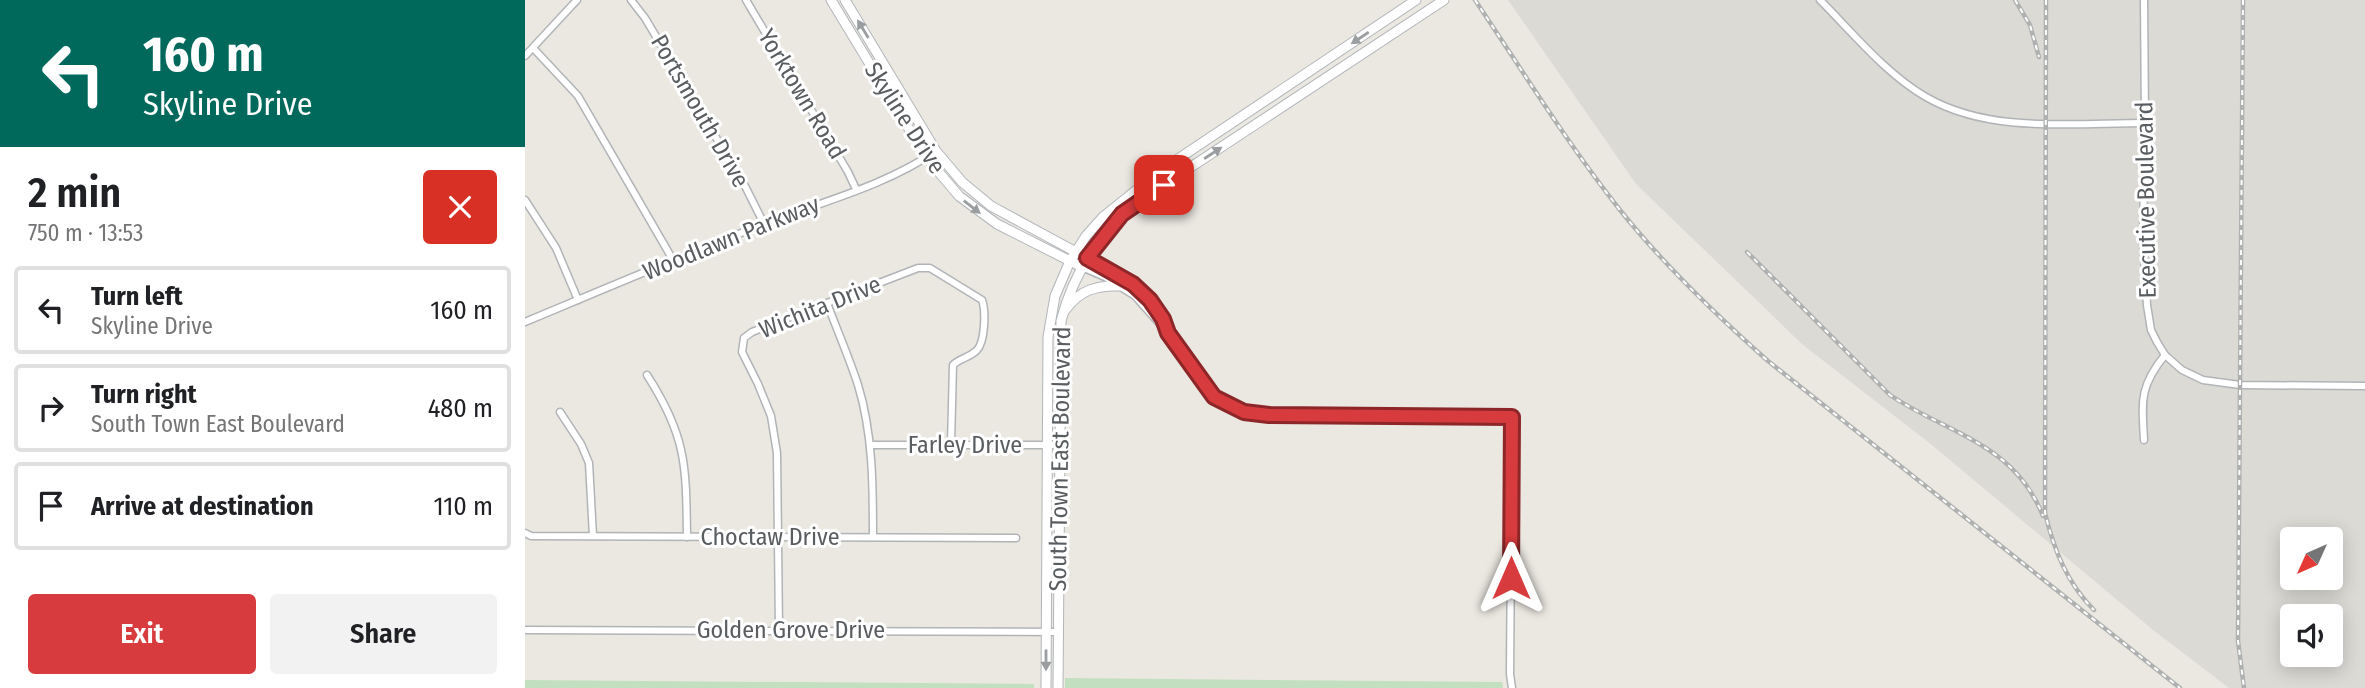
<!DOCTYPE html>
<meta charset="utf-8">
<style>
:root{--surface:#fff;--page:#f2f2f2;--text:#202124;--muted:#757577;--line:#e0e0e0;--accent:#d73b3d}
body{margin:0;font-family:"Fira Sans Condensed",sans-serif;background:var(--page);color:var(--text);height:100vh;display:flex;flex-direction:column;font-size:26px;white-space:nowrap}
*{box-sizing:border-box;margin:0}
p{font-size:23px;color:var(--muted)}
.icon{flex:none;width:38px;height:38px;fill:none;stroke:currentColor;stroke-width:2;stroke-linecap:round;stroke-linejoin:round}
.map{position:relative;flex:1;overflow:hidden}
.details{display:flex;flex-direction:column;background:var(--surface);width:525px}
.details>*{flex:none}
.banner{background:#00695c;color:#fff;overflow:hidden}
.needle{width:46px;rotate:225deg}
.controls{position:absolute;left:1755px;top:527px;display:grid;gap:14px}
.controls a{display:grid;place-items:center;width:63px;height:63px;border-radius:7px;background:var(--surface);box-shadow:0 4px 18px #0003;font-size:35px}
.pin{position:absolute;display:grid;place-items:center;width:60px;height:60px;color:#fff;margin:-30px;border-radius:14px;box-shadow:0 4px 10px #0006}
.me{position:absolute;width:77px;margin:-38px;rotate:0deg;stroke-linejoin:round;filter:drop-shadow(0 0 5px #0008)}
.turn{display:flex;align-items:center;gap:24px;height:147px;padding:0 28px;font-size:32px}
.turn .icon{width:91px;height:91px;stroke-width:2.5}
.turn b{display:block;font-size:49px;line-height:60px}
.round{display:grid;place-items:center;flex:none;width:74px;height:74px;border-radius:7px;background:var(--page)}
.summary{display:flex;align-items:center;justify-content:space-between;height:119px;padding:0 28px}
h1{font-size:42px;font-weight:600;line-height:52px}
.action{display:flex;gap:14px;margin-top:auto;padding:14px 28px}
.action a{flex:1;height:80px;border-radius:7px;background:var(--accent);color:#fff;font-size:28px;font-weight:600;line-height:80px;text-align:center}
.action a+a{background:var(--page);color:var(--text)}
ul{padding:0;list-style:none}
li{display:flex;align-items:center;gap:21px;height:88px;margin:0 14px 10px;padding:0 14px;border:4px solid var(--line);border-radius:7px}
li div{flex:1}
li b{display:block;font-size:26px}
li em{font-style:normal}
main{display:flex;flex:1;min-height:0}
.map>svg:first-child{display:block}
.industrial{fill:#dcdad5;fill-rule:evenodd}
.green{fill:#c2e0bf}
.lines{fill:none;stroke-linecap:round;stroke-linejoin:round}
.street-casing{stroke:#b1b4b7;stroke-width:9}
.secondary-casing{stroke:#b2b6ba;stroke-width:11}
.street{stroke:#fff;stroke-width:6}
.secondary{stroke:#fff;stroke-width:9}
.rail-casing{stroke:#afb0b0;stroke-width:4.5}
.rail{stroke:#fff;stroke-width:2;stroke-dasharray:5;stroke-linecap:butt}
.oneway{fill:#9b9ea0}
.route-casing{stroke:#8c2628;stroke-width:18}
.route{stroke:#d73b3d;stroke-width:12}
.labels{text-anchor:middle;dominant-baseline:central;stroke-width:6;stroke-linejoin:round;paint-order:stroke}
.street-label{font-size:24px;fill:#595d60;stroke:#fff}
</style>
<main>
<section class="details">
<div class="banner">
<div class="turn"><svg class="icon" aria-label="left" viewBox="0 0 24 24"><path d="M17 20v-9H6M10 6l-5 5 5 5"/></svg><div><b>160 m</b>Skyline Drive</div></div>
</div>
<div class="summary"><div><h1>2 min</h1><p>750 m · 13:53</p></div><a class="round" style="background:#d93025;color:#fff"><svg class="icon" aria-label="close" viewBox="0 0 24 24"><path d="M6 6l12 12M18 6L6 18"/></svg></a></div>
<ul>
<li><svg class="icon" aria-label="left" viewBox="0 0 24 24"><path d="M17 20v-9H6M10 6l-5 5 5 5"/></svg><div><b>Turn left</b><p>Skyline Drive</p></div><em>160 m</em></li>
<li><svg class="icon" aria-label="right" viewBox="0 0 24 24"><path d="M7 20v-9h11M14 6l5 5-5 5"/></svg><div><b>Turn right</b><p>South Town East Boulevard</p></div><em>480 m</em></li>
<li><svg class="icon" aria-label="arrive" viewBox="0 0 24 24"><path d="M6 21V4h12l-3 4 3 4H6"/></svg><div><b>Arrive at destination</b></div><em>110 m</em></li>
</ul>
<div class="action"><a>Exit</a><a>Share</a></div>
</section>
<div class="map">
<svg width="1840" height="688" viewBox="0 0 1840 688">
<rect width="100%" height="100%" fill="#ebe8e1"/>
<path class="industrial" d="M983 0H1840V688H1704L1628 630 1407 445 1278 345 1111 184ZM1768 539H1806V578H1768ZM1768 616H1806V654H1768Z"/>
<g class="green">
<polygon points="540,678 977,682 978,688 540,688"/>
<polygon points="0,680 509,684 509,688 0,688"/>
</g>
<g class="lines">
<defs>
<g id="street">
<polyline points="106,0 120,18 221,188 239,224"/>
<polyline points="221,0 323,172 331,189"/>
<path d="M1295 0C1328 33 1361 74 1401 97 1465 134 1548 123 1620 123"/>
<polyline points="1619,0 1620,123 1618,240 1622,305 1626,330 1632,342 1640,355 1657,370 1678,380 1715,385 1840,386"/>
<polyline points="9,49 53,96 148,260"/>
<polyline points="0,56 52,0"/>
<polyline points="0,200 31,248 53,300"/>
<path d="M562 258C596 276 629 293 643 331"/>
<polyline points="557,267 580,277 610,296 643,333 689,397 719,412 744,415 987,417 985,674 987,688"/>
<path d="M302 303C312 330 324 357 333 385 348 434 348 486 348 537"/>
<path d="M0 322C79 289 159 255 239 224 296 202 360 186 411 151"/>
<path d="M122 375C162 437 161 466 162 537"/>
<polyline points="35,412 56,444 64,463 68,536"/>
<path d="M1619 440C1617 401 1614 387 1640 355"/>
<polyline points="345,445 535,445"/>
<polyline points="0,533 6,536 491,538"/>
<polyline points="0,630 533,632"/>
<path d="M254 630 252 453 246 416 233 384 217 352 219 338 227 332 393 268H405L457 300C461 311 460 342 452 350 446 357 435 358 428 365L426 444"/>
</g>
<g id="secondary">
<polyline points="306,0 401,157 434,196 472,224 557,267"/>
<polyline points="320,0 411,151 437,182 466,206 562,258"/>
<path d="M541 309C555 290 572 285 595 286"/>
<polyline points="521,688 523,337 530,296 545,261 561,236 578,217 635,171 891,0"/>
<path d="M533 688 536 321C549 271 577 229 619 198L919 0"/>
</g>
</defs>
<use href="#street" class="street-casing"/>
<use href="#secondary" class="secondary-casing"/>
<use href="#street" class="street"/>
<use href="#secondary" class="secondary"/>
<defs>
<g id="rail">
<path d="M950 0C997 70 1042 143 1095 210 1139 265 1190 314 1243 361L1655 688"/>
<polyline points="1490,0 1505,25 1514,57"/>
<path d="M1521 0 1520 513C1529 550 1542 583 1569 610"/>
<polyline points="1718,0 1713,641 1719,688"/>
<path d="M1222 252 1365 395C1423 434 1489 443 1518 516"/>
</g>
</defs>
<use href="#rail" class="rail-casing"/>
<use href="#rail" class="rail"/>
</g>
<defs><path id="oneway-solid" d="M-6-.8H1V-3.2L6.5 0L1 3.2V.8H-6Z" transform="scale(1.75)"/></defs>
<g class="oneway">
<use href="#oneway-solid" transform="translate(338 29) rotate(-121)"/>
<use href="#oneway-solid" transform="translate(835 38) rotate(146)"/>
<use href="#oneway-solid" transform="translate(688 153) rotate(-33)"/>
<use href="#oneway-solid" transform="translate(447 207) rotate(38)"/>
<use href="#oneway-solid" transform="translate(521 660) rotate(90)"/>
</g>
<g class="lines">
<defs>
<polyline id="route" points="639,185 597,214 562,258 608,284 625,300 638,319 643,333 689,397 719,412 744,415 987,417 986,578"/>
</defs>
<use href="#route" class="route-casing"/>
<use href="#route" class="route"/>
</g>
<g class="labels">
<g class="street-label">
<text transform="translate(277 94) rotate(59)">Yorktown Road</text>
<text transform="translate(175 111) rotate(60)">Portsmouth Drive</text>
<text transform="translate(380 118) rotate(57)">Skyline Drive</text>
<text transform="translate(1621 200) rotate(-91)">Executive Boulevard</text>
<text transform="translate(206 238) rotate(-22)">Woodlawn Parkway</text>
<text transform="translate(295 307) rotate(-22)">Wichita Drive</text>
<text x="440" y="445">Farley Drive</text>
<text transform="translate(535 459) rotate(-89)">South Town East Boulevard</text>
<text x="245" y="537">Choctaw Drive</text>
<text x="266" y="630">Golden Grove Drive</text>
</g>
</g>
</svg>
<div class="controls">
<a><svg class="needle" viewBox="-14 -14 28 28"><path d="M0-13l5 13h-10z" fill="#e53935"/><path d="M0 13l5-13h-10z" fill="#757577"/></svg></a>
<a><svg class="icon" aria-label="sound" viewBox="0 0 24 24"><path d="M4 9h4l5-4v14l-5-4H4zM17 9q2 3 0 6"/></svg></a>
</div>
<div class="pin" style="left:639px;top:185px;background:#d93025"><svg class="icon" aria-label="arrive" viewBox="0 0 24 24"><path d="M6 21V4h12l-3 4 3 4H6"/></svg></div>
<svg class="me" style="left:986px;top:578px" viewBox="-20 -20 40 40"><path d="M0-17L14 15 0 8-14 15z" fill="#d73b3d" stroke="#fff" stroke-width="4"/></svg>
</div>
</main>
